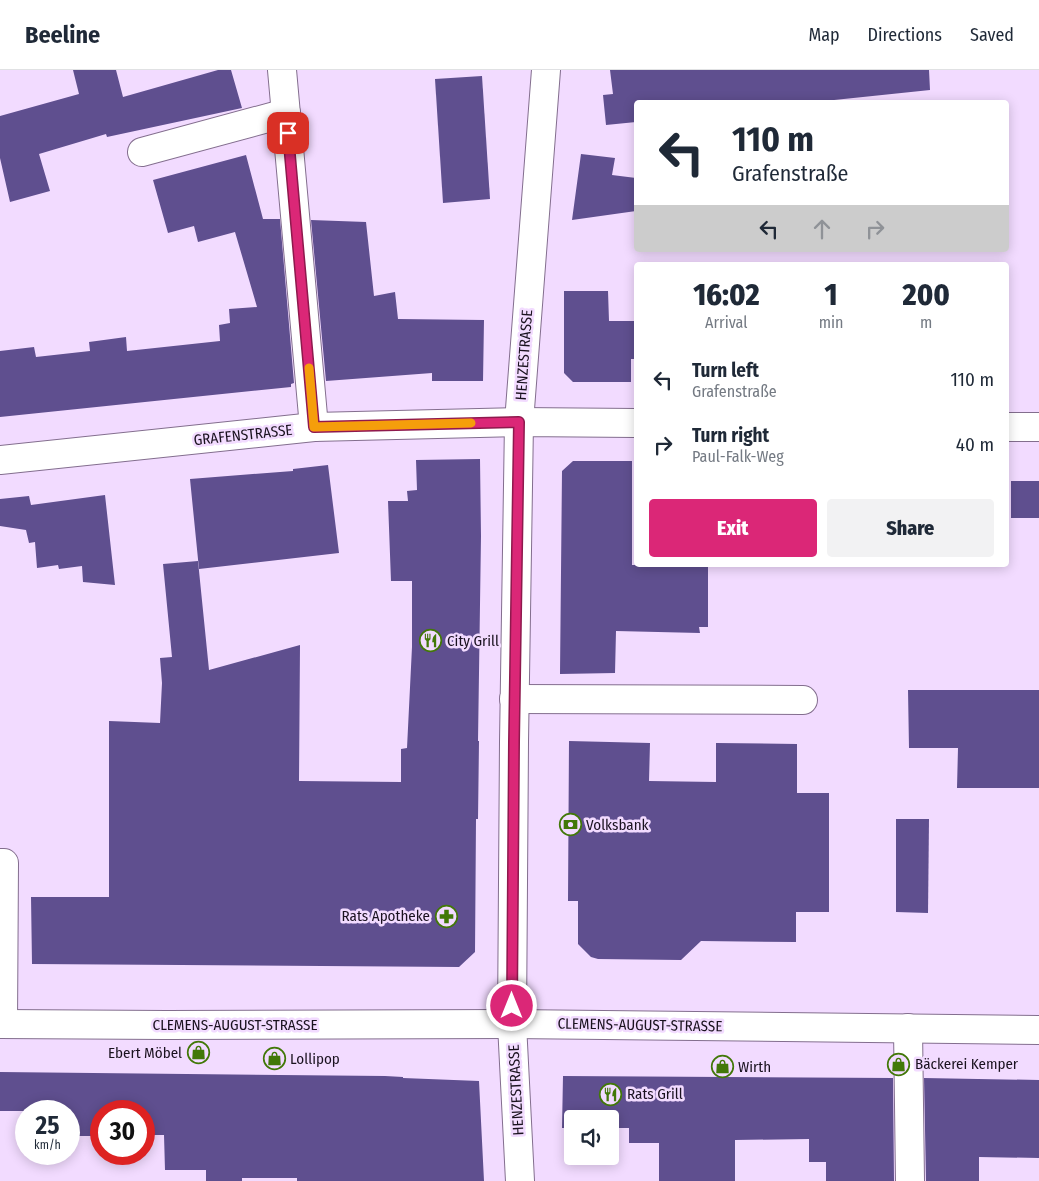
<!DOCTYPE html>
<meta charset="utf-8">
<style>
:root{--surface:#fff;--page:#f2f2f3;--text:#1f2937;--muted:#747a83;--line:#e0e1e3;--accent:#db2777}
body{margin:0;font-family:"Fira Sans Condensed",sans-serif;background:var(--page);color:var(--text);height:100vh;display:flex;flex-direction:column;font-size:19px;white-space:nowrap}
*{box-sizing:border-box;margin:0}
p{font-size:16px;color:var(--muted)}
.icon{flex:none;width:28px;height:28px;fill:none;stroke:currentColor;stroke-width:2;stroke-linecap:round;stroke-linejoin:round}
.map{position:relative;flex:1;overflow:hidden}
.side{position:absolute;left:634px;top:192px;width:375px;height:305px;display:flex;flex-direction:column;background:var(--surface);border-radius:5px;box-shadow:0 2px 12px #0003}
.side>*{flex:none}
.top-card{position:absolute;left:634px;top:30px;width:375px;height:152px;border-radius:5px;box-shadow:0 2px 12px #0003;background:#fff;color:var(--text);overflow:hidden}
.buttons{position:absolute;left:564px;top:1040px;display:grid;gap:10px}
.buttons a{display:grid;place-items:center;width:55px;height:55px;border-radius:5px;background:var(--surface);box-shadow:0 2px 12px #0003;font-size:25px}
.speed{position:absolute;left:15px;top:1030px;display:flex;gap:10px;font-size:25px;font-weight:700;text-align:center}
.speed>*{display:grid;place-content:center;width:65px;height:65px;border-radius:50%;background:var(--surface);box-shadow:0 2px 12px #0003;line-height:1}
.speed small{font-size:12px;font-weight:400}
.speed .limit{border:8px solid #d22;background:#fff;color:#111}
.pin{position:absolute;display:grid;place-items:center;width:42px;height:42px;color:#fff;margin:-21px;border-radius:10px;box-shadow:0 2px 8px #0006}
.me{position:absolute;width:55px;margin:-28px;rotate:0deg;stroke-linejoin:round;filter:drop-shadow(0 0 4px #0008)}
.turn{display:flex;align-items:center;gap:18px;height:105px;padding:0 15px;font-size:22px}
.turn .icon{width:65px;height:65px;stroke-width:2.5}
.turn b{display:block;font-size:35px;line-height:42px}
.lanes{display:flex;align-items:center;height:48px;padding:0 15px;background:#0003;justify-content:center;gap:25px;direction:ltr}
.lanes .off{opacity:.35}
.eta{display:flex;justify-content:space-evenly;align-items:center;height:85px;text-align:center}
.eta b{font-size:30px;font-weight:800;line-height:35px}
.primary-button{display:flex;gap:10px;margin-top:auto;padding:10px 15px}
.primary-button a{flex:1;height:58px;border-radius:5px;background:var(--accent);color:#fff;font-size:20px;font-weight:800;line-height:58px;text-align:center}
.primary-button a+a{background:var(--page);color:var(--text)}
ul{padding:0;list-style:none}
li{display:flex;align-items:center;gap:15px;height:65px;padding:0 15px}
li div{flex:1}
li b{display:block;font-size:19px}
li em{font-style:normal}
header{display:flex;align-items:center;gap:30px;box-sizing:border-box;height:70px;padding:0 25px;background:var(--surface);border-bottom:1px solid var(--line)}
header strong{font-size:24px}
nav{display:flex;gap:28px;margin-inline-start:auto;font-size:18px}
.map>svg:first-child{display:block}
.building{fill:#5f4f8f}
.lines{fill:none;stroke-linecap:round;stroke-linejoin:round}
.minor-casing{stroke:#836e8e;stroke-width:30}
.minor{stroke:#fff;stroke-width:28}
.route-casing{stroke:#8e194d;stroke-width:12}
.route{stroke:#db2777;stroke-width:9}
.slow{stroke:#f59e0b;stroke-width:9}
.labels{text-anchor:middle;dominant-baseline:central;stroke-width:5;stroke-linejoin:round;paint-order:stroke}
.street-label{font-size:15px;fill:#1a121f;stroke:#f2dbff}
.poi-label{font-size:15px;fill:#1a121f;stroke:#f2dbff;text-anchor:start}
</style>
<header>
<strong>Beeline</strong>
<nav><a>Map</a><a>Directions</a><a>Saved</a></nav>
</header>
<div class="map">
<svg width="1039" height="1111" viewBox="0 0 1039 1111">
<rect width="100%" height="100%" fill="#f2dbff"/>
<g class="building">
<polygon points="73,0 116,0 123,27 218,0 231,0 242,38 107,67 106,64 39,84 50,121 10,132 0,88 0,46 79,24"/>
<polygon points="610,0 929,0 930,20 815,32 636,32 636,52 606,55 603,25 613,24"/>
<polygon points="482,6 490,129 443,133 435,9"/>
<polygon points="581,84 615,88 612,105 636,108 636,141 572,150"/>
<polygon points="246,85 263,149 280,149 294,313 291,314 291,317 0,347 0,281 34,277 36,287 90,281 89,272 126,267 127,281 220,271 219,255 230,253 229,239 257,237 235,162 198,172 194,156 168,163 153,110"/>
<polygon points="311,150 366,152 374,226 395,222 398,249 484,250 483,311 432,311 432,303 326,311"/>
<polygon points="564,221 608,221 609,251 636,251 636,289 631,289 631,312 573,312 564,303"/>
<polygon points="480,389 481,466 478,671 479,671 478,749 476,749 475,882 459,897 32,894 31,827 109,827 109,651 160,653 162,613 160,588 172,587 163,494 198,491 209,600 300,575 299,711 401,712 401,679 407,678 412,577 412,511 391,511 388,431 408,431 407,421 417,420 416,390"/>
<polygon points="573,391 632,391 632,495 708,495 708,557 699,557 700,563 616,561 615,603 560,604 562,401"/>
<polygon points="328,395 339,483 199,499 190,409 293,401 293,399"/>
<rect x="1011" y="411" width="28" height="37"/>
<polygon points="105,425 115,515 83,512 82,496 59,499 58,495 37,498 35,472 29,473 26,460 0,456 0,429 29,426 31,435"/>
<polygon points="908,620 1039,620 1039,718 957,718 958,678 909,678"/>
<polygon points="569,671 650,673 649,711 716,712 716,673 797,674 797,723 829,723 829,842 796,842 796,872 701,871 681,890 598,889 591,887 578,874 578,831 568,831"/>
<polygon points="896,749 929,749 928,843 896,842"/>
<polygon points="0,1002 385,1006 403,1007 403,1008 479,1011 484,1111 297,1111 297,1108 242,1108 242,1111 206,1111 206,1100 165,1100 164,1065 144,1065 144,1041 101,1041 101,1066 69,1066 69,1041 0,1041"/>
<polygon points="563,1006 893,1008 894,1111 826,1111 826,1092 809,1092 809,1069 735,1070 735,1111 659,1111 659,1073 629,1073 629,1058 610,1058 610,1049 572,1049 572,1058 562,1058"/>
<polygon points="924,1008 1039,1010 1039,1088 979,1087 979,1111 926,1111"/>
</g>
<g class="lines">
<defs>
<g id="minor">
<polyline points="282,0 314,357"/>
<polyline points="142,82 286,43"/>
<polyline points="1006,357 1039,357"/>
<polyline points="0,390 314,357 519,352 636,353"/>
<polyline points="514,629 803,630"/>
<polyline points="0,793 4,793 3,954"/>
<polyline points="0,954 166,955 512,954 1039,960"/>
<polyline points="908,958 910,1111"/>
<polyline points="520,1111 512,954 514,672 519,352 546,0"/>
</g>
</defs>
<use href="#minor" class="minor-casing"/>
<use href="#minor" class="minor"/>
</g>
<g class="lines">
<defs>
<polyline id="route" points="288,63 314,357 519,352 514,672 512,936"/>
</defs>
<use href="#route" class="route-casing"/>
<use href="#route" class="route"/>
<polyline class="slow" points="309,298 314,357 471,353"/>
</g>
<defs>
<symbol id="restaurant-ring" viewBox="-11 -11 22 22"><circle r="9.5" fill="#f2dbff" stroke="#427808" stroke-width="1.5"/><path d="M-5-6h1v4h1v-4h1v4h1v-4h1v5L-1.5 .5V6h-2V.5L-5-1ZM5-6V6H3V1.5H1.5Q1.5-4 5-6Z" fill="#427808"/></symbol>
<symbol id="bank-ring" viewBox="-11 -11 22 22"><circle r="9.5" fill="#f2dbff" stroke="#427808" stroke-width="1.5"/><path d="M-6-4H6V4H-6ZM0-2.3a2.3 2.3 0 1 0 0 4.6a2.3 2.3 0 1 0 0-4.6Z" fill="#427808"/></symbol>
<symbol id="pharmacy-ring" viewBox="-11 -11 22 22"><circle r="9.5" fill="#f2dbff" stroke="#427808" stroke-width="1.5"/><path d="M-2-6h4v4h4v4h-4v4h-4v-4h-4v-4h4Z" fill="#427808"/></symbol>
<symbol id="shop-ring" viewBox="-11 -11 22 22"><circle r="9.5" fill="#f2dbff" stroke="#427808" stroke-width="1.5"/><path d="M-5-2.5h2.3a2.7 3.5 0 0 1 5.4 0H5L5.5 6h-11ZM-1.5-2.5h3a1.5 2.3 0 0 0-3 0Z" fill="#427808"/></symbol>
</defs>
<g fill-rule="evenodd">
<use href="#restaurant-ring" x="418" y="558" width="25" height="25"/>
<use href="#bank-ring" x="558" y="742" width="25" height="25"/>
<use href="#pharmacy-ring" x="434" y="834" width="25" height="25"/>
<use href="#shop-ring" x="186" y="970" width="25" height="25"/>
<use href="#shop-ring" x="262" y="976" width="25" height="25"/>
<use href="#shop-ring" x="886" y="982" width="25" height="25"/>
<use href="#shop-ring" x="710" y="984" width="25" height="25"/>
<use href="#restaurant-ring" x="598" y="1012" width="25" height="25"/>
</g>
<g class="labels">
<g class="street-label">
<text transform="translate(524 285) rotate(-86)">HENZESTRASSE</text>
<text transform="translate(243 365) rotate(-6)">GRAFENSTRASSE</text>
<text x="235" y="955">CLEMENS-AUGUST-STRASSE</text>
<text transform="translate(640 955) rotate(1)">CLEMENS-AUGUST-STRASSE</text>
<text transform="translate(516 1020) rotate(-93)">HENZESTRASSE</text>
</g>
<g class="poi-label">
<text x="447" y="571">City Grill</text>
<text x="586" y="755">Volksbank</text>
<text x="430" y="846" text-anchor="end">Rats Apotheke</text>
<text x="182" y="983" text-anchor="end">Ebert Möbel</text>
<text x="290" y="989">Lollipop</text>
<text x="915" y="994">Bäckerei Kemper</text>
<text x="738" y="997">Wirth</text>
<text x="627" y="1024">Rats Grill</text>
</g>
</g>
</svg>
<div class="buttons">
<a><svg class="icon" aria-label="sound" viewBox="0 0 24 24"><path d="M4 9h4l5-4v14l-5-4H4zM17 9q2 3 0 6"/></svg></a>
</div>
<div class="speed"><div>25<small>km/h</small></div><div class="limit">30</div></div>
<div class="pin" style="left:288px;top:63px;background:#d93025"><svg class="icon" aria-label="arrive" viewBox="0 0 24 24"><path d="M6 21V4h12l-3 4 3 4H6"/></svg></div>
<svg class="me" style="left:512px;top:936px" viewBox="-20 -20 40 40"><circle r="17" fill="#db2777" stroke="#fff" stroke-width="3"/><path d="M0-11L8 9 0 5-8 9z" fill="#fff"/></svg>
<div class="top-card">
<div class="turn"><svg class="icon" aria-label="left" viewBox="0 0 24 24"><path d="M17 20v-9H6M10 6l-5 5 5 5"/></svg><div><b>110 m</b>Grafenstraße</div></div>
<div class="lanes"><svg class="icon" aria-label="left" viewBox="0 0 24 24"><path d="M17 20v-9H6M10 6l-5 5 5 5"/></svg><svg class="icon off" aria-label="ahead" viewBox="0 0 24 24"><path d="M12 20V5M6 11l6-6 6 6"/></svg><svg class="icon off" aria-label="right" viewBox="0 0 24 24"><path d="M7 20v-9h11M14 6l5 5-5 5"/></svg></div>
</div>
<section class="side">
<div class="eta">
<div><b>16:02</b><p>Arrival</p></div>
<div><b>1</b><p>min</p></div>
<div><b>200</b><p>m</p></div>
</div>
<ul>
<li><svg class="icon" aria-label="left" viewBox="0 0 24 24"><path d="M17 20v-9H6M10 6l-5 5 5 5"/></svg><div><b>Turn left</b><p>Grafenstraße</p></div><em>110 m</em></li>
<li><svg class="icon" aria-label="right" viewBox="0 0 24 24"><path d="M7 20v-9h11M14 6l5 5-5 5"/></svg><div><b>Turn right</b><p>Paul-Falk-Weg</p></div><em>40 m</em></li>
</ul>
<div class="primary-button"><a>Exit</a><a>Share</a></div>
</section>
</div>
